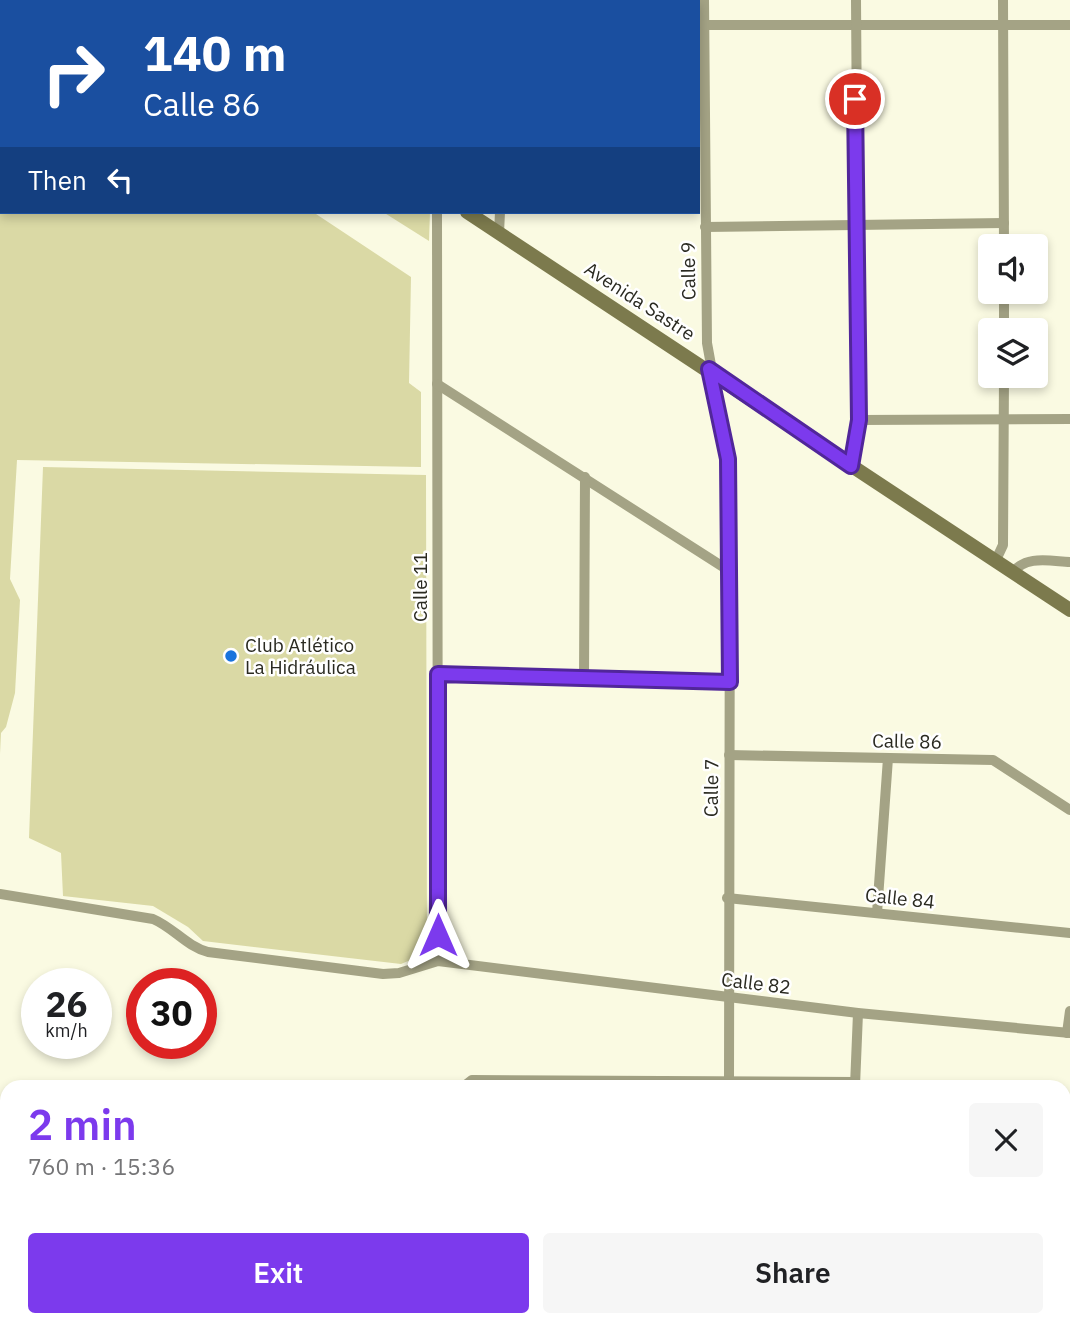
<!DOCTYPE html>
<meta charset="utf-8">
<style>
:root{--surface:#fff;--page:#f6f6f6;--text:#202124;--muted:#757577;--accent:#7c3aed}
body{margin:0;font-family:"IBM Plex Sans",sans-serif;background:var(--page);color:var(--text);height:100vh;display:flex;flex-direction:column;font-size:26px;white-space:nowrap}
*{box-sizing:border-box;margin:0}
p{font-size:23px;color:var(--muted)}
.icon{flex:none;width:38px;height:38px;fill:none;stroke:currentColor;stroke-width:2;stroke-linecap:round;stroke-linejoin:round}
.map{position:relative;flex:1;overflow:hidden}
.panel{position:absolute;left:0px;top:1080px;width:1071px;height:247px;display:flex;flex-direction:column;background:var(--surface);border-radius:21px 21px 0 0;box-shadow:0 4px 10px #0003}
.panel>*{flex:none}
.top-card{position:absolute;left:0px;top:0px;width:700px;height:214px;box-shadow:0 4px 10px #0003;background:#1a4fa0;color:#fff;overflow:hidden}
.buttons{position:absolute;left:978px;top:234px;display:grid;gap:14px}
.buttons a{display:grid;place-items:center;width:70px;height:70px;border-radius:7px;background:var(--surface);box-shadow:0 4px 10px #0003;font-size:35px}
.speed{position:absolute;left:21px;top:968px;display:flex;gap:14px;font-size:35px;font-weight:700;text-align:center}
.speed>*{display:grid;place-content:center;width:91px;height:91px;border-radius:50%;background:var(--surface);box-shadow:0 4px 10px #0003;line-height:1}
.speed small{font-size:18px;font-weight:400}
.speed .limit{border:10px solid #d22;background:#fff;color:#111}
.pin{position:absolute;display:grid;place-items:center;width:60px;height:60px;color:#fff;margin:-30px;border:4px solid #fff;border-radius:50%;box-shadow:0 2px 7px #0007}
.me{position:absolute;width:77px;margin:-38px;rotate:0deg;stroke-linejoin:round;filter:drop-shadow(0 0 5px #0008)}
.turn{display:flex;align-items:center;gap:24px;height:147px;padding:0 28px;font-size:32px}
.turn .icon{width:91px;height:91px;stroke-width:2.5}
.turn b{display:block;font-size:49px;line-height:60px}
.then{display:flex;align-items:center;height:66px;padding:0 28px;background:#0003;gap:14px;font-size:26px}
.round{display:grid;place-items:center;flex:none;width:74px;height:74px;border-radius:7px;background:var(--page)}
.headline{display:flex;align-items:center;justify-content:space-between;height:119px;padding:0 28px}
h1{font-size:42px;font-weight:600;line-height:52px;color:var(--accent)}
.primary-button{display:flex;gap:14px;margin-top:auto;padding:14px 28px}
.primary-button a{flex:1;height:80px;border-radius:7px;background:var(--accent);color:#fff;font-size:28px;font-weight:600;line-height:80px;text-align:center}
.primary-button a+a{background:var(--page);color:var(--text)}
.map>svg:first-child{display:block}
.green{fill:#dad9a5}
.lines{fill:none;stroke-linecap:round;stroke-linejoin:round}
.street{stroke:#a4a385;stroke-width:10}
.secondary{stroke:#7c7a4d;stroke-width:14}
.route-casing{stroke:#51269a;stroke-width:18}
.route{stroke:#7c3aed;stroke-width:12}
.poi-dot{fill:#1a74dd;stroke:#fff;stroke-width:2.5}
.labels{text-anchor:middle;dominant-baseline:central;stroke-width:5;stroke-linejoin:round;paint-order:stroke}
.street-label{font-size:19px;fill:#2a2a21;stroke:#fff}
.poi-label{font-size:19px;fill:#2a2a21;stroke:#fff;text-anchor:start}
</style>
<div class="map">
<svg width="1070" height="1325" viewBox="0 0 1070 1325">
<rect width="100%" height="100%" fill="#fafae2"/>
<g class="green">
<polygon points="0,31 2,212 313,212 411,277 409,383 421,392 421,467 17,460 10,579 20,600 15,693 6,727 1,733 0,754"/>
<polygon points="383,212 430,212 429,241"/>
<polygon points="43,467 426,475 427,953 401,964 203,941 188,927 153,906 63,896 61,853 29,838"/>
</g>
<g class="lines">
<g class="street">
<polyline points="704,0 707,343 728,459 730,497 729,1080"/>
<polyline points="1003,0 1004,247"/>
<polyline points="502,2 502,0"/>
<polyline points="704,25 1070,25"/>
<polyline points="437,212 438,961"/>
<polyline points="705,227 1004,223"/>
<polyline points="499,233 500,212"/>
<polyline points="1004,292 1004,331"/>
<polyline points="437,384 731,572"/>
<polyline points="859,420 1070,419"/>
<polyline points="851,466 859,420 856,0"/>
<polyline points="995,562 1003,545 1004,376"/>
<path d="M1012 573C1026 555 1049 561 1070 562"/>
<polyline points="438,674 730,682"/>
<polyline points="584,679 585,477"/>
<polyline points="729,755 993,760 1070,810"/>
<path d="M0 894 153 919C174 928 186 946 208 952L383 974 399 973 438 961 858 1013 1070 1033"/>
<polyline points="727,898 1070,933"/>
<polyline points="877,913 888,758"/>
<polyline points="1067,1033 1070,1011"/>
<polyline points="855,1086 858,1013"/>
<polyline points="463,1087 472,1080 855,1082"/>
<polyline points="53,1325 54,1320"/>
<polyline points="247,1325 247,1320"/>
<polyline points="448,1325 448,1320"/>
<polyline points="846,1325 846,1320"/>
</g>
<g class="secondary">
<polyline points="120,0 123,2"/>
<polyline points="467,212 1070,610"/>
</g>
</g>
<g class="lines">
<defs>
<polyline id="route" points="438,935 438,674 730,682 728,459 709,369 851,466 859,420 855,99"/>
</defs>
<use href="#route" class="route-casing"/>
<use href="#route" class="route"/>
</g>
<circle class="poi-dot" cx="231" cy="656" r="7"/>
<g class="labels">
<g class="street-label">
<text transform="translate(688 271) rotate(-91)">Calle 9</text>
<text transform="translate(640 301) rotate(33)">Avenida Sastre</text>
<text transform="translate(420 587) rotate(-90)">Calle 11</text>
<text transform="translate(907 741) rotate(1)">Calle 86</text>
<text transform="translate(711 788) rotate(-89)">Calle 7</text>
<text transform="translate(900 898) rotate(6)">Calle 84</text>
<text transform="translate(756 983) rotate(7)">Calle 82</text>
</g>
<g class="poi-label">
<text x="245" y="645">Club Atlético<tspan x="245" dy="22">La Hidráulica</tspan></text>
</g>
</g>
</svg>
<div class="buttons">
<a><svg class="icon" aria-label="sound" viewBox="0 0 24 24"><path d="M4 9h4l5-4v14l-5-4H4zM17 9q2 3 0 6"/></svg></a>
<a><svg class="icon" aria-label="layers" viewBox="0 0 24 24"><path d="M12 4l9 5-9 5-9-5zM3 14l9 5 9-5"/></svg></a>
</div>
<div class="speed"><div>26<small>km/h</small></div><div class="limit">30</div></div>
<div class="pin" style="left:855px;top:99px;background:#d93025"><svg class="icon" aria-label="arrive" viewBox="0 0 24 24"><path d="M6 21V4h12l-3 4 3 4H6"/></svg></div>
<svg class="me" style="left:438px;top:935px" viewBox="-20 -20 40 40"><path d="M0-17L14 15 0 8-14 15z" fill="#7c3aed" stroke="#fff" stroke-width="4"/></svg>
<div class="top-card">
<div class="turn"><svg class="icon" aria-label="right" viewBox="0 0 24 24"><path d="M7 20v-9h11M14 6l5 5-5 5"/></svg><div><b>140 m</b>Calle 86</div></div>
<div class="then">Then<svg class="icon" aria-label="left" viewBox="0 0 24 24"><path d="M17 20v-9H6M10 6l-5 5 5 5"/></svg></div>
</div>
<section class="panel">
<div class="headline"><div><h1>2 min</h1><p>760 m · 15:36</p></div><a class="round"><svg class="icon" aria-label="close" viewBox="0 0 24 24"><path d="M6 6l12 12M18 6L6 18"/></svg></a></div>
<div class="primary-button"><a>Exit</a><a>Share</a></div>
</section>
</div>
